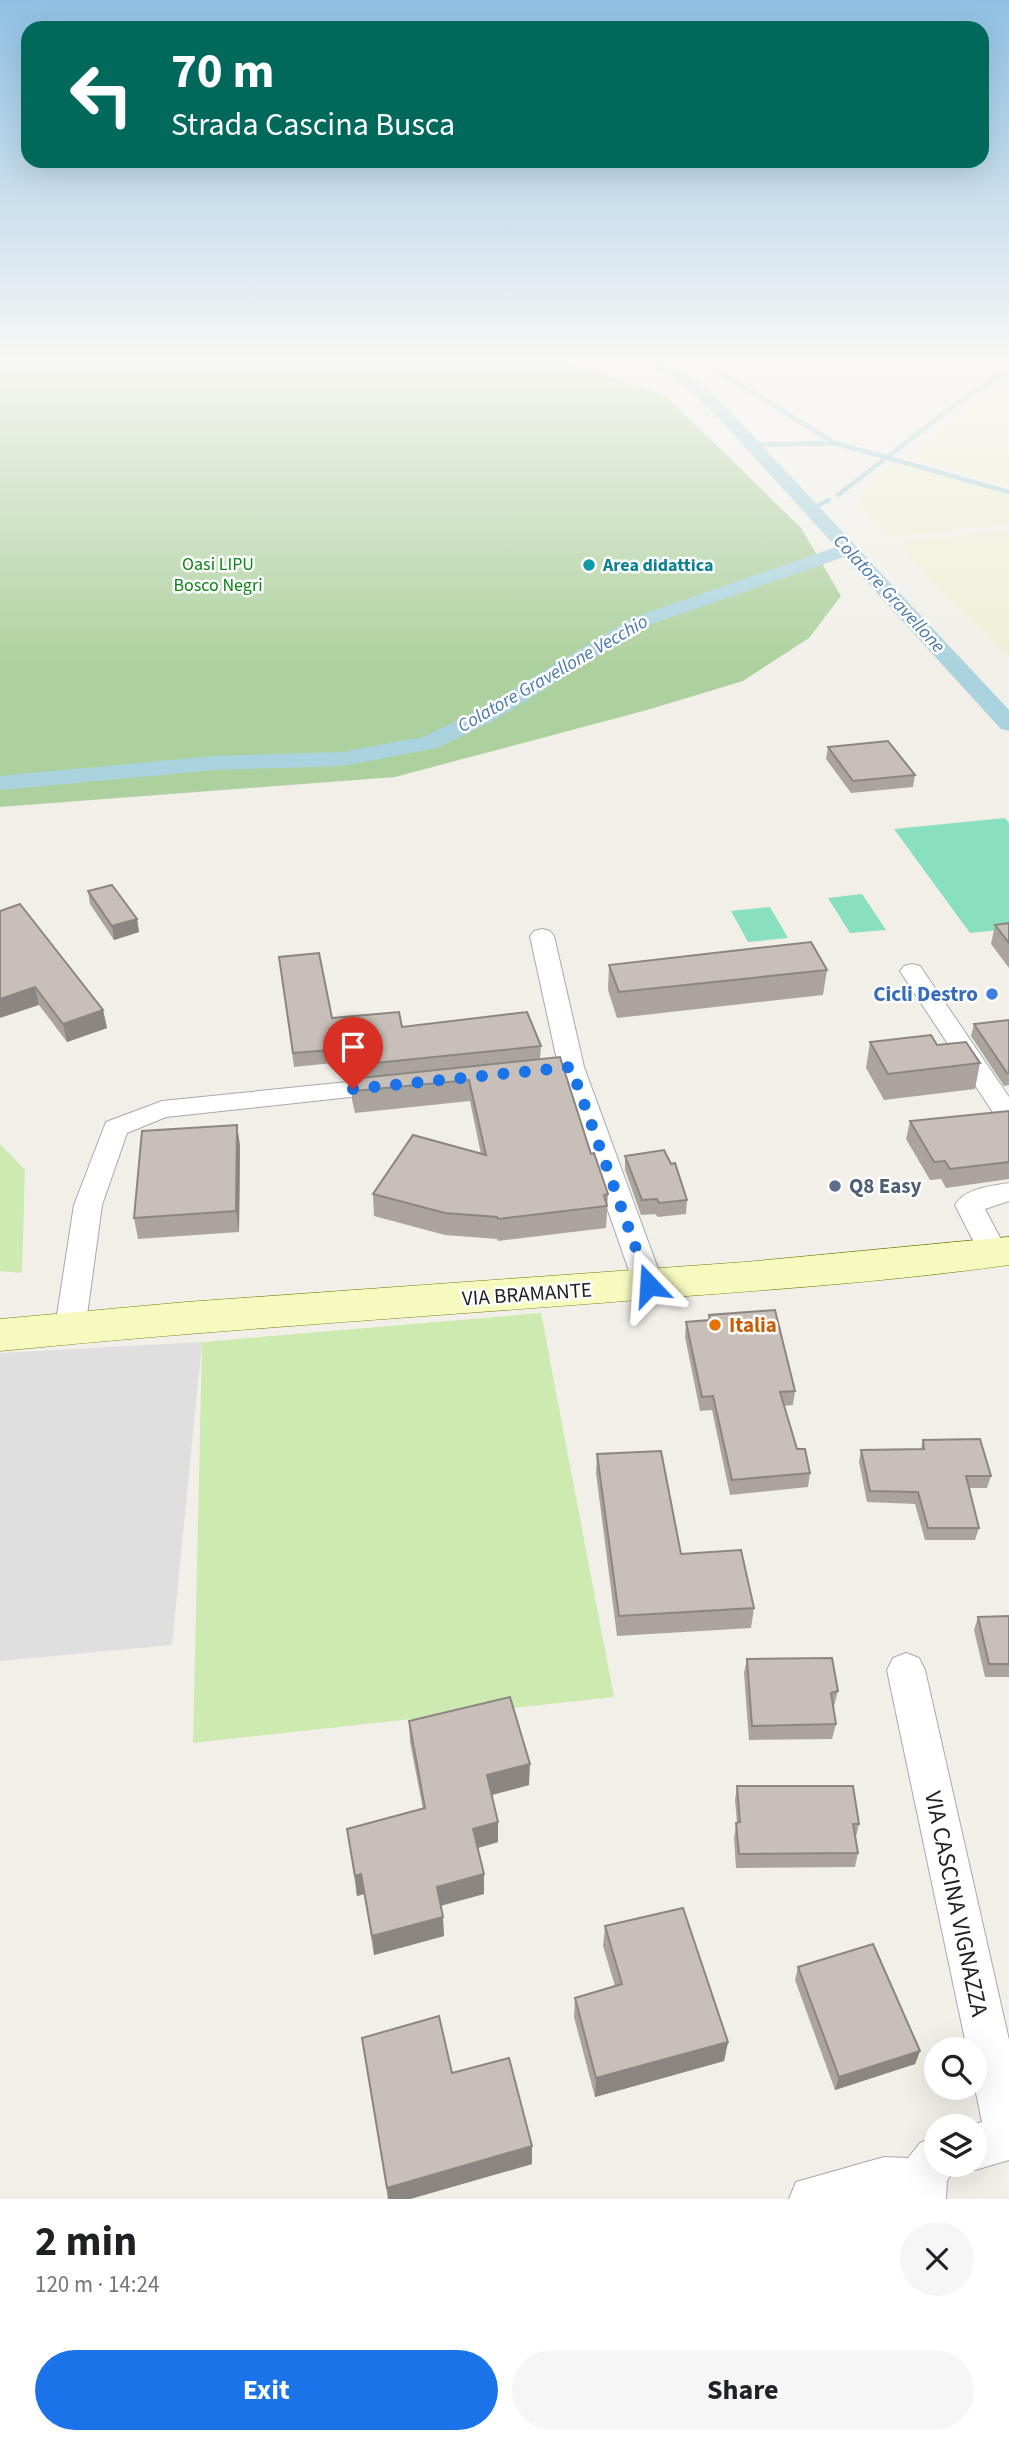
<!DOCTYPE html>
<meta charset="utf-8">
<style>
:root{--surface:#fff;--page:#f6f6f6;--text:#202124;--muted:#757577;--accent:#1a73e8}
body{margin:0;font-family:"Source Sans 3",sans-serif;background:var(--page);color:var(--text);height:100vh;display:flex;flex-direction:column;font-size:26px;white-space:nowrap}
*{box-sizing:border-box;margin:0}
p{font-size:23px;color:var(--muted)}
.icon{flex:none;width:38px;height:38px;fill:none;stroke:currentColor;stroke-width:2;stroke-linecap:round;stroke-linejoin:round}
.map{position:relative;height:2199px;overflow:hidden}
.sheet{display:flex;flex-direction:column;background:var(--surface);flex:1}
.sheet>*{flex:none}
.banner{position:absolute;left:21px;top:21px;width:968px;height:147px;border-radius:21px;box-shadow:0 7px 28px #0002;background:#00695c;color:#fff;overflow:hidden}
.fabs{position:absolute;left:924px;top:2037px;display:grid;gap:14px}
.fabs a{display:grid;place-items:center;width:63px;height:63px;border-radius:50%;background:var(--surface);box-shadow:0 7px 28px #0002;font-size:35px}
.pin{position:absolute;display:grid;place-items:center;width:60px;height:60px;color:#fff;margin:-72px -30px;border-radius:50% 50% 50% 0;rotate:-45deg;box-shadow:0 0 7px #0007}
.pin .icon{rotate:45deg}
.me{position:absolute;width:77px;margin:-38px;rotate:340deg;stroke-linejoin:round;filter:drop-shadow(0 0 5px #0008)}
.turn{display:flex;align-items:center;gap:24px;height:147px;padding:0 35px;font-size:32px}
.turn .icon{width:91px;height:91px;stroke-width:2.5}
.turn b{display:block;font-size:49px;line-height:60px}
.round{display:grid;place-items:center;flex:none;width:74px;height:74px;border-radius:37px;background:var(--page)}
.overview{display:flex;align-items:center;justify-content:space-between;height:119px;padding:0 35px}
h1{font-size:42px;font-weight:700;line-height:52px}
.primary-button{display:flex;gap:14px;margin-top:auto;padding:14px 35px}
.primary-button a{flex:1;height:80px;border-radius:42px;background:var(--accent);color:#fff;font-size:28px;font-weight:700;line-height:80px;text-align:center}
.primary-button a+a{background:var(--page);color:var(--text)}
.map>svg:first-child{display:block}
.residential{fill:#e0dfdf}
.farmland{fill:#eef0d5}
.grass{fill:#cdebb0}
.forest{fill:#add19e}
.pitch{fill:#88e0be}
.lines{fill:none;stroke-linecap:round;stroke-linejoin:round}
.stream{stroke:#aad3df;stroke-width:4.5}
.canal{fill:#aad3df;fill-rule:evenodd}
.street-casing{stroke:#a9a9a9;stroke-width:2}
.secondary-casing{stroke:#707d05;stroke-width:1}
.street{fill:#fff;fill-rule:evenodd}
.secondary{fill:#f7fabf;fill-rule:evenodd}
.wall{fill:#aba49e}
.shaded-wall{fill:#8b8681}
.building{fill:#c7bfb8;stroke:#8b8681;stroke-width:2}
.route{stroke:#1a73e8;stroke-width:12;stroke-dasharray:0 21.6}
.culture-dot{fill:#0f9aa8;stroke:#fff;stroke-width:2.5}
.shop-dot{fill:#3f7fe0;stroke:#fff;stroke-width:2.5}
.service-dot{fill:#5c6f8a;stroke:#fff;stroke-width:2.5}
.food-dot{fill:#e8710a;stroke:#fff;stroke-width:2.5}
.labels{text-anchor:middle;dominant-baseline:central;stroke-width:5;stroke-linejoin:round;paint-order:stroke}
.far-park-label{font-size:18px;fill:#0c8416;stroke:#fff}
.far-culture-label{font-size:18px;font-weight:bold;fill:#0d838f;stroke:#fff;text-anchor:start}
.far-water-label{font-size:19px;font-style:italic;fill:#4a7aab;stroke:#fff}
.shop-label{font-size:21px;font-weight:bold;fill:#366cbe;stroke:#fff;text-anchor:end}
.service-label{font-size:21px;font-weight:bold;fill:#4e5e75;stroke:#fff;text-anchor:start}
.street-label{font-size:21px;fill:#222;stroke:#fff}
.food-label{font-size:21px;font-weight:bold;fill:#c56008;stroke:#fff;text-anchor:start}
.near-street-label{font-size:24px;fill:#222;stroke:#fff}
</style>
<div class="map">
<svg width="1009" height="2199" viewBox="0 0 1009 2199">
<rect width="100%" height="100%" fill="#f2efe9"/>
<polygon class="residential" points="202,1342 172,1645 0,1661 0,1353"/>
<g class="farmland">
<polygon points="1009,379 1009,487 908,457 985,396"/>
<polygon points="888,464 911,465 1009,494 1009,524 896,536 886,533 858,503 876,475"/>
<polygon points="1009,530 1009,657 914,563 901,543"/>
</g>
<g class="grass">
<polygon points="0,1144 25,1170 22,1273 0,1271"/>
<polygon points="541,1313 614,1697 193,1743 202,1342"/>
</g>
<polygon class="forest" points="0,358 556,358 666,396 801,528 841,596 809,638 743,681 647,710 395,777 0,807"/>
<g class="pitch">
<polygon points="1005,818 1009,823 1009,929 970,933 894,829"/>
<polygon points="862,894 886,930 850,933 828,898"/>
<polygon points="770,907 788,938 748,942 731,911"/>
</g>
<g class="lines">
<g class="stream">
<polyline points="697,358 833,442"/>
<polyline points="751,445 835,443 1009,492"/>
<polyline points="838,495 955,405 1009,369"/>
<polyline points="810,509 829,500"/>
</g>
<path class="canal" d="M635 358C673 358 698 381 725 406L1009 710V731L1001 729 844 557 646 626 495 720 437 748 342 766 215 770 0 790V776L215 756 342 752 423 737 479 710 632 618 836 547 713 412 683 383Z"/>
<defs>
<g id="street">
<polygon points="542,929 550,931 554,936 584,1067 664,1285 660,1293 649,1296 638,1293 634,1285 561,1076 530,1079 521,1077 517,1071 521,1065 557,1060 530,936 534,931"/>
<polygon points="912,964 920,966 1009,1097 1009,1125 1000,1123 900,971 904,966"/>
<polygon points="387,1078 396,1080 400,1086 396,1092 166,1117 127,1133 102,1205 87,1315 83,1323 72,1326 61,1323 57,1315 74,1205 106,1122 162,1101"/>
<path d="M1009 1183V1201L985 1209 1008 1253 1003 1260 993 1263 983 1260 955 1205C965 1188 991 1186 1009 1183Z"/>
<polygon points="906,1653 919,1658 925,1670 1009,2040 1009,2160 975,2170 962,2165 975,2165 975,2126 969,2126 982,2122 975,2088 975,2049 967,2049 887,1670 893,1658"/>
<polygon points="936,2136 936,2165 957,2165 947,2181 946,2199 789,2199 796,2182 884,2157 908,2158 920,2143"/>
</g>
<path id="secondary" d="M1009 1237V1265C902 1280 795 1288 687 1296 458 1315 229 1328 0 1351V1319L186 1302 745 1262Z"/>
</defs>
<use href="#street" class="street-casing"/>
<use href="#secondary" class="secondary-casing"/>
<use href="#street" class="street"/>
<use href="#secondary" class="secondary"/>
</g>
<g class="wall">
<polygon points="828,747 915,775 913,787 851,793 826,759"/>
<polygon points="88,891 137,919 139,932 114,940 90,904"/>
<polygon points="0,911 103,1010 107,1028 67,1042 39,1005"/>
<polygon points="1009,923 1009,968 991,944 995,925"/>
<polygon points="279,957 332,1018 541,1046 540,1059 591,1154 608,1194 606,1228 498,1241 497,1239 445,1235 374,1216 373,1194 481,1154 470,1101 355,1113 352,1100 351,1079 347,1080 343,1062 294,1067"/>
<polygon points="609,965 827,970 823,995 617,1018 608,990"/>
<polygon points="1009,1020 1009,1085 1004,1086 971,1036 974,1024"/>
<polygon points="870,1042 937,1045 980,1063 975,1089 884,1100 866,1068"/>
<polygon points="1009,1111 1009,1179 946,1188 941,1179 930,1180 906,1139 910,1121"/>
<polygon points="237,1125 240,1146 239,1232 138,1239 134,1218"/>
<polygon points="625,1156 687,1200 686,1214 658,1217 655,1214 641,1215 625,1170"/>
<polygon points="709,1315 795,1391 793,1405 784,1406 797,1449 810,1473 808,1487 730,1495 712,1410 700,1411 685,1337 686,1322 708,1320"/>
<polygon points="923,1440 991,1476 987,1488 969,1488 979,1528 975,1540 925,1540 915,1504 867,1502 859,1462 861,1450 921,1449"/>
<polygon points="597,1454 681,1554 754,1608 751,1628 617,1636 596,1473"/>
<polygon points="1009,1616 1009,1677 985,1677 974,1630 978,1617"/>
<polygon points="747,1659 838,1691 834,1706 833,1706 836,1724 832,1739 749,1740 744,1673"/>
<polygon points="409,1721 529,1785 492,1795 498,1842 478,1848 484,1894 441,1906 444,1936 374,1955 364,1894 357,1896 347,1829 423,1809 410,1742"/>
<polygon points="737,1786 859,1824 856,1837 858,1853 855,1867 736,1868 734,1837 737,1823 735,1800"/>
<polygon points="605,1926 728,2042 724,2061 595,2097 574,2017 575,1998 615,1986 603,1946"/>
<polygon points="798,1967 920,2051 915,2064 835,2090 795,1980"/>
<polygon points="362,2038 452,2073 532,2164 410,2199 388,2199"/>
</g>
<g class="shaded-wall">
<polygon points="137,919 139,932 114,940 112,926"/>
<polygon points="35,987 39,1005 0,1018 0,999"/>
<polygon points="103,1010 107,1028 67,1042 63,1024"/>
<polygon points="237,1125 240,1146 239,1232 236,1211"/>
<polygon points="530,1764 529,1785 488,1796 487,1775"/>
<polygon points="498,1822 498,1842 474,1849 473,1829"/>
<polygon points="361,1874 364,1894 357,1896 355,1876"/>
<polygon points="484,1874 484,1894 438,1906 437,1887"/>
<polygon points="443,1917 444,1936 374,1955 372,1936"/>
<polygon points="728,2042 724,2061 595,2097 596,2078"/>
<polygon points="920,2051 915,2064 835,2090 839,2077"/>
<polygon points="532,2146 532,2164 410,2199 388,2199 387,2188"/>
</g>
<g class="building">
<polygon points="888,741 915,775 853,781 828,747"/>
<polygon points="112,885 137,919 112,926 88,891"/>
<polygon points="20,904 103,1010 63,1024 35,987 0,999 0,911"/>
<polygon points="1009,923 1009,943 995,925"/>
<polygon points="811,942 827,970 619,992 609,965"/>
<polygon points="319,953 332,1018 399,1012 402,1027 527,1012 541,1046 346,1066 342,1049 293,1053 279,957"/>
<polygon points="1009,1020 1009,1073 1007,1073 974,1024"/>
<polygon points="931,1035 937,1045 966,1042 980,1063 888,1074 870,1042"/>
<polygon points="560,1057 591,1154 594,1153 608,1194 604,1195 607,1206 498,1219 497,1217 445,1213 373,1194 413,1135 486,1155 469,1080 354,1091 351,1079"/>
<polygon points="1009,1111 1009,1162 950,1169 945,1161 934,1162 910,1121"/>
<polygon points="237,1125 236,1211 134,1218 142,1131"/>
<polygon points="664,1150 671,1164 675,1163 687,1200 659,1203 657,1199 642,1200 625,1156"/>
<polygon points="775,1310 795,1391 780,1392 797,1449 805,1449 810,1473 732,1480 713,1396 702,1397 686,1322 710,1320 709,1315"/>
<polygon points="980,1439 991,1476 966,1476 979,1528 928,1528 918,1492 870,1491 861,1450 924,1449 923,1440"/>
<polygon points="661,1451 681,1554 741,1550 754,1608 619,1616 597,1454"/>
<polygon points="1009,1616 1009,1664 989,1664 978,1617"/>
<polygon points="832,1658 838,1691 831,1693 836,1724 752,1726 747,1659"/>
<polygon points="510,1697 530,1764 487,1775 498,1822 473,1829 484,1874 437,1887 443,1917 372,1936 361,1874 355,1876 347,1829 425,1808 409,1721"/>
<polygon points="737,1786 853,1786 859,1824 853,1824 858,1853 739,1854 736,1823 740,1822"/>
<polygon points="683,1908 728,2042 596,2078 575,1998 622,1984 605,1926"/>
<polygon points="873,1944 920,2051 839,2077 798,1967"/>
<polygon points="439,2016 452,2073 509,2058 532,2146 387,2188 362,2038"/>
</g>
<linearGradient id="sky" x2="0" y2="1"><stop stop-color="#8fc0e4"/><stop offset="0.54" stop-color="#f9f8f5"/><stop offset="1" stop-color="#f9f8f5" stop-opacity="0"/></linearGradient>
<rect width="1009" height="666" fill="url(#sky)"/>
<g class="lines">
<polyline class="route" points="353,1089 571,1067 649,1285"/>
</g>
<circle class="culture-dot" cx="589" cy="565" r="7"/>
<circle class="shop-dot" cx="992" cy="994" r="7"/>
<circle class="service-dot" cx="835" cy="1186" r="7"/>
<circle class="food-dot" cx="715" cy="1325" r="7"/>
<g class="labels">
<g class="far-park-label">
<text x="218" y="564">Oasi LIPU<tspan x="218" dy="21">Bosco Negri</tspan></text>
</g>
<g class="far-culture-label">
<text x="603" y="565">Area didattica</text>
</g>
<g class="far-water-label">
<text transform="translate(889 594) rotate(47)">Colatore Gravellone</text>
<text transform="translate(553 674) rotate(-30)">Colatore Gravellone Vecchio</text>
</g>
<g class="shop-label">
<text x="978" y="994">Cicli Destro</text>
</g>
<g class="service-label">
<text x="849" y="1186">Q8 Easy</text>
</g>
<g class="street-label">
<text transform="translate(527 1294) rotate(-4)">VIA BRAMANTE</text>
</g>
<g class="food-label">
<text x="729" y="1325">Italia</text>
</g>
<g class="near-street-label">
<text transform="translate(956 1904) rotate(78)">VIA CASCINA VIGNAZZA</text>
</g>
</g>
</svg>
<div class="fabs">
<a><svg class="icon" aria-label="search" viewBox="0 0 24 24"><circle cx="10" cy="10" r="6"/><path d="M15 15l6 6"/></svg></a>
<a><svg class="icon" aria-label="layers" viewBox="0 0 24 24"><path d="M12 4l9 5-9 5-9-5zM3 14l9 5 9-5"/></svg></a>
</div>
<div class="pin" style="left:353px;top:1089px;background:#d93025"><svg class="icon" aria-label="arrive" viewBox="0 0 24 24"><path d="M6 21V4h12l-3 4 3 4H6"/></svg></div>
<svg class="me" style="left:649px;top:1285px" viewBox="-20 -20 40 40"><path d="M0-17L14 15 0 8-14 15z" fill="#1a73e8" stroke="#fff" stroke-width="4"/></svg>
<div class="banner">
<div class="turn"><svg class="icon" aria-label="left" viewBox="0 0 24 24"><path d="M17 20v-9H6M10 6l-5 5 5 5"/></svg><div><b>70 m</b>Strada Cascina Busca</div></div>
</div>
</div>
<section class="sheet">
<div class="overview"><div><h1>2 min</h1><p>120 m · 14:24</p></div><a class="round"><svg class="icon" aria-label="close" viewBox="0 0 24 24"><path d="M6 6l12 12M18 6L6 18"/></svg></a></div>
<div class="primary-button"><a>Exit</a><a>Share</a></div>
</section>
